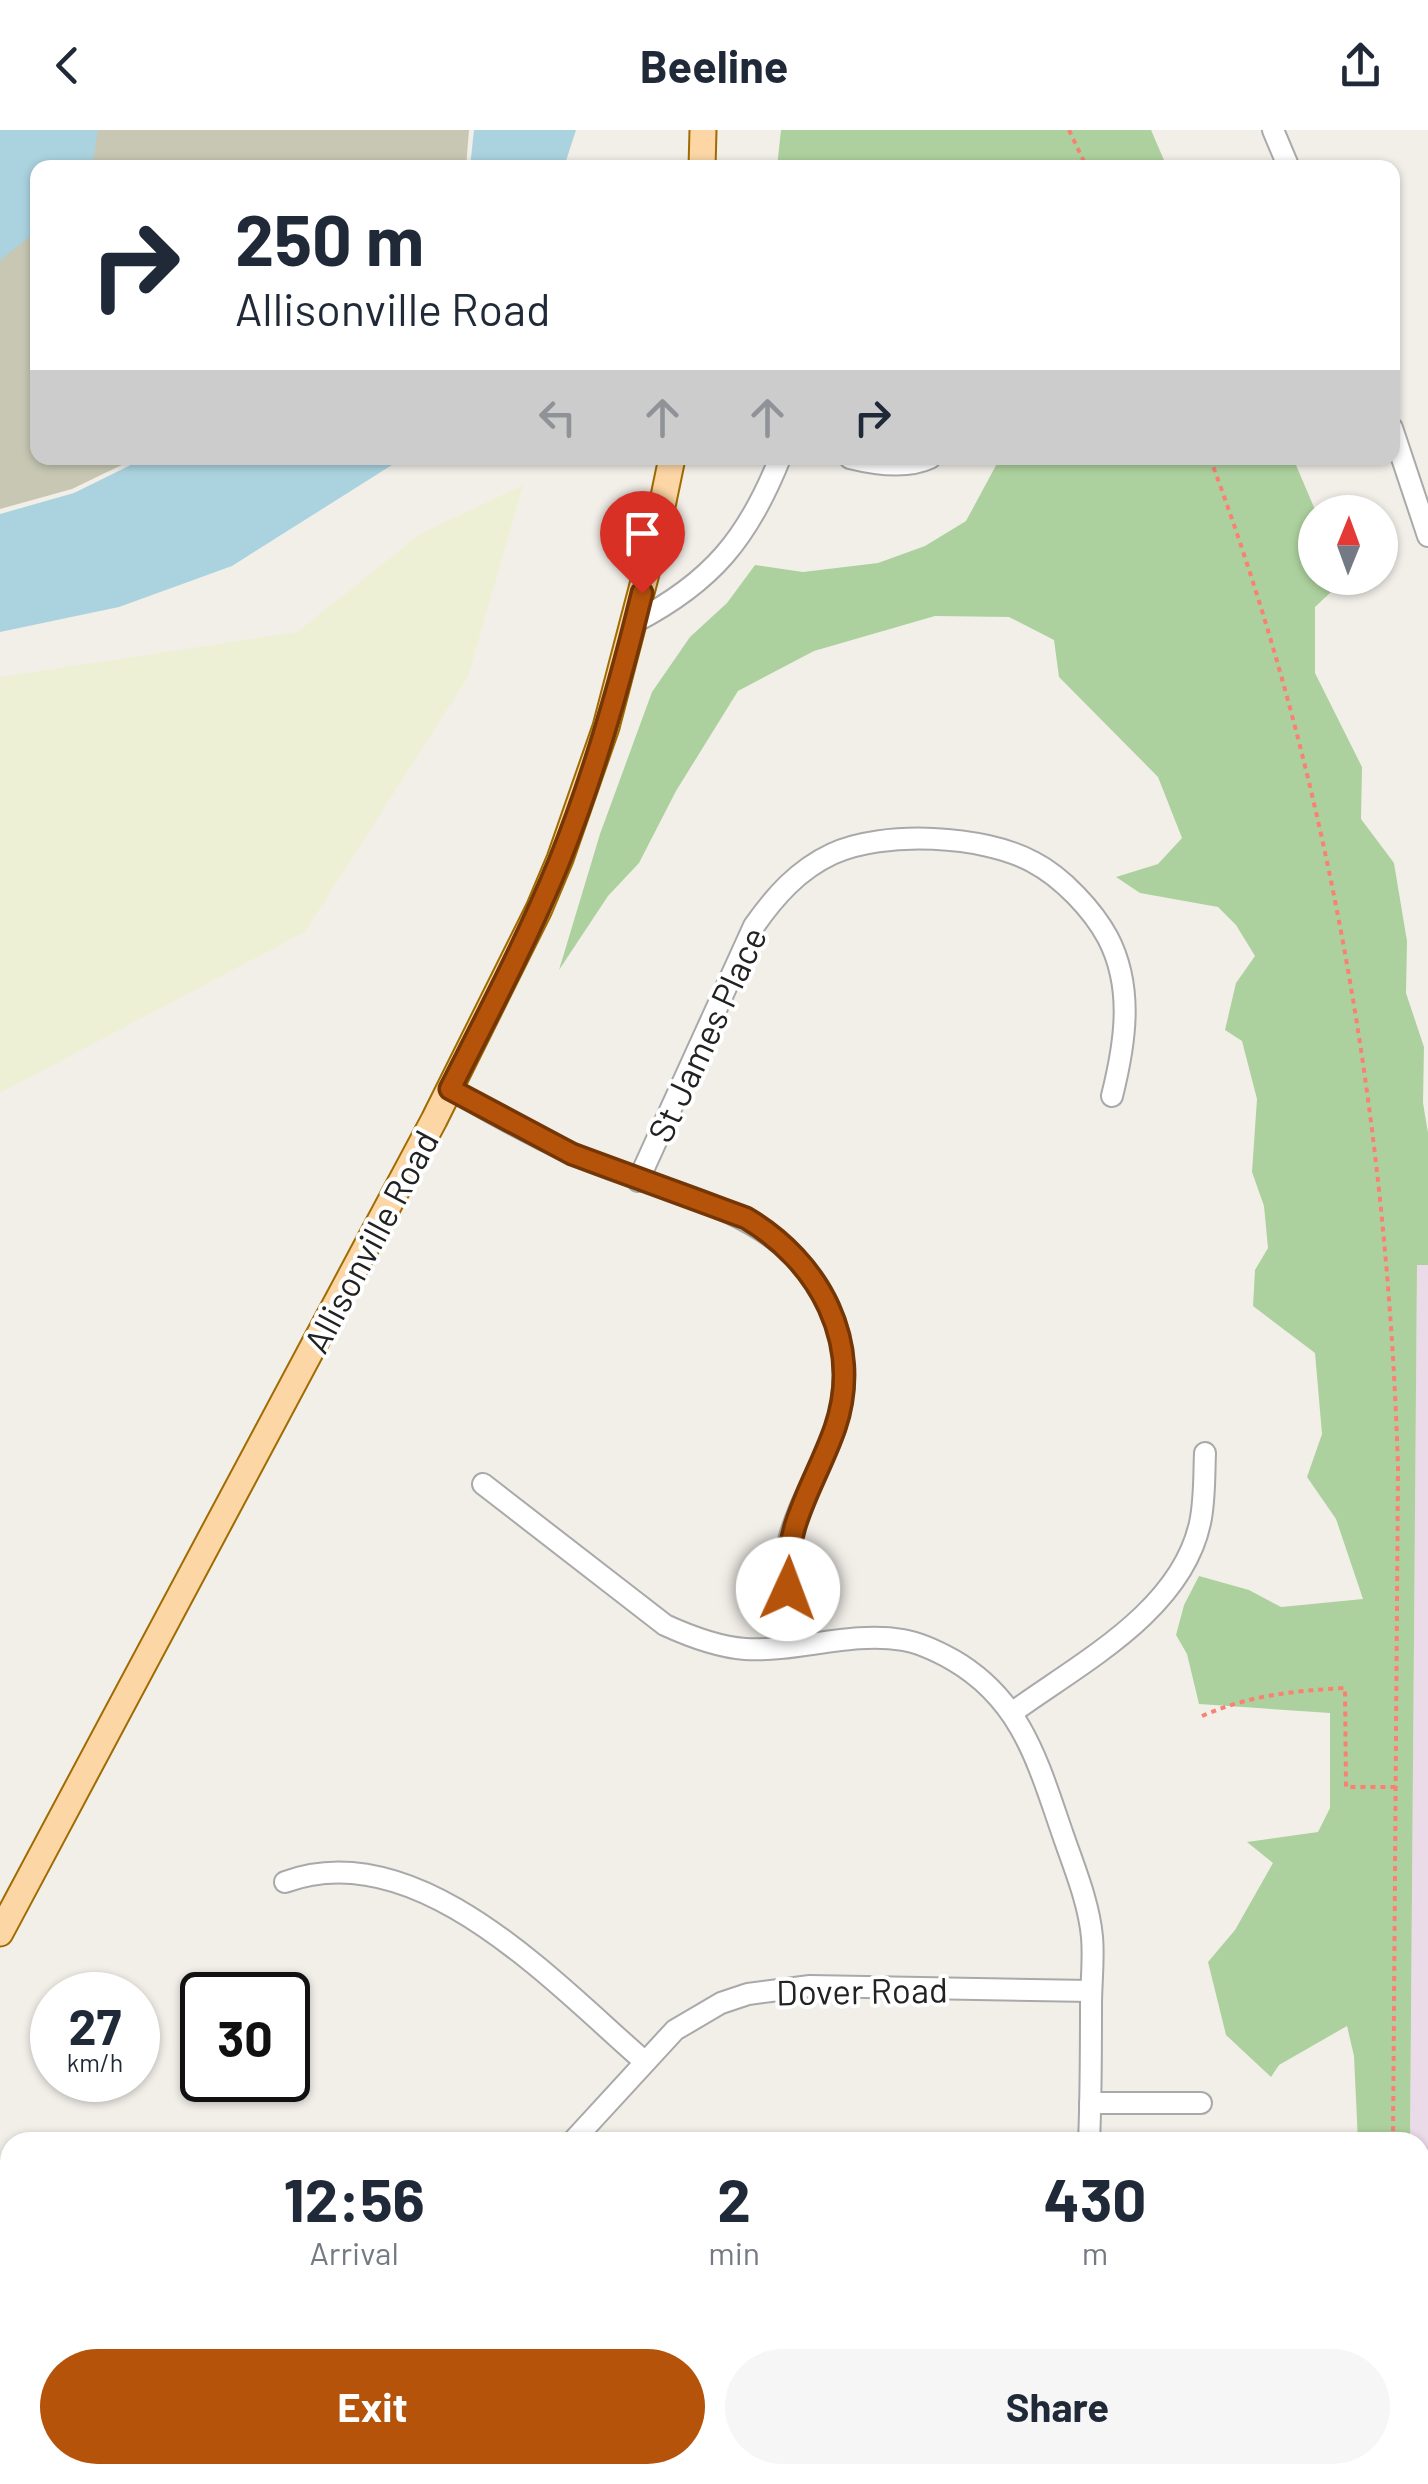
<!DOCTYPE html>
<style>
:root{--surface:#fff;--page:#f6f6f7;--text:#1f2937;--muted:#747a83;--accent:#b45309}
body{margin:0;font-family:Barlow,sans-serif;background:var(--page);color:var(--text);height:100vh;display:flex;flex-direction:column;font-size:38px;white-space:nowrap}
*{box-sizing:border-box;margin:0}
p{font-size:32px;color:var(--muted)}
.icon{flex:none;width:55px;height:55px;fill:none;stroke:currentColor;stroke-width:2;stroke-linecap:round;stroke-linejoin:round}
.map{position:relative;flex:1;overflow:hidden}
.drawer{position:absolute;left:0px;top:2002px;width:1430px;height:352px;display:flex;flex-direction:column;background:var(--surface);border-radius:30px 30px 0 0;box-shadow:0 2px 8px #0004}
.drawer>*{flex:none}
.banner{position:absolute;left:30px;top:30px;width:1370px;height:305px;border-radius:20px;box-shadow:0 2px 8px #0004;background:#fff;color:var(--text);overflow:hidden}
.needle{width:65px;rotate:1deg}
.tools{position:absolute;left:1298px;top:365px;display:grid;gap:20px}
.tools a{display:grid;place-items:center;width:100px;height:100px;border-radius:50%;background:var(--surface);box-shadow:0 2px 8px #0004;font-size:50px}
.speed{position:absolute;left:30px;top:1842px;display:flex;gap:20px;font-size:50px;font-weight:700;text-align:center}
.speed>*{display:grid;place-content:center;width:130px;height:130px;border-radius:50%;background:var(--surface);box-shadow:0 2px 8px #0004;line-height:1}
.speed small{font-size:25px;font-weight:400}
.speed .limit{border:5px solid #111;border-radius:15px;background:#fff;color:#111}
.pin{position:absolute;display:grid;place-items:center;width:85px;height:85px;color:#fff;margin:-102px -42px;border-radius:50% 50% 50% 0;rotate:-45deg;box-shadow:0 0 10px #0007}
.pin .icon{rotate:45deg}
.me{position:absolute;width:110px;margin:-55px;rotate:2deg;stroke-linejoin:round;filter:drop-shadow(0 0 8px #0008)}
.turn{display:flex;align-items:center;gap:35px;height:210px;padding:0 40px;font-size:45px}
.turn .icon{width:130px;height:130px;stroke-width:2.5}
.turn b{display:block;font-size:70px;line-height:85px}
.lanes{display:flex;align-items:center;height:95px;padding:0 40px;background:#0003;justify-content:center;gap:50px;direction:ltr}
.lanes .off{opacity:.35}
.eta{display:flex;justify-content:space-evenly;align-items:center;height:170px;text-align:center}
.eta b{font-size:60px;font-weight:700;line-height:70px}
.button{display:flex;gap:20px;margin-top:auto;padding:20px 40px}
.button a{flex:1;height:115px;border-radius:60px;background:var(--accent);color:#fff;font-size:40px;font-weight:700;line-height:115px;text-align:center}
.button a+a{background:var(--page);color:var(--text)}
header{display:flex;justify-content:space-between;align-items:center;height:130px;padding:0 40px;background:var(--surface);font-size:45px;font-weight:700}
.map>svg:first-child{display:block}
.industrial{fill:#ebdbe8}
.construction{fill:#c7c7b4}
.farmland{fill:#eef0d5}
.forest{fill:#add19e}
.water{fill:#aad3df}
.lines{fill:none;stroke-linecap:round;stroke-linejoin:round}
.minor-casing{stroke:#a9a9a9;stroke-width:24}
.major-casing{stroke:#a06b00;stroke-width:29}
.path{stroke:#fa8072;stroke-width:4;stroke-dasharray:5 5;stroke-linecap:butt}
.minor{stroke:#fff;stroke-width:20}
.major{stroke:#fcd6a4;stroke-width:25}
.route-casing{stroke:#753606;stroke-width:25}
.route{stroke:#b45309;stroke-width:18}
.labels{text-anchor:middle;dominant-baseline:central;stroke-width:8;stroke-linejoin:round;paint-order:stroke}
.street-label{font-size:35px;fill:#222;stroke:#fff}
</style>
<header><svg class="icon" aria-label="back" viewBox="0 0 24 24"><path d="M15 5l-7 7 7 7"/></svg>Beeline<svg class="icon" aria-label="share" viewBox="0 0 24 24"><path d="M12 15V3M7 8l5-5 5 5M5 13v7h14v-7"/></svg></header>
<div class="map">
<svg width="1428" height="2354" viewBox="0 0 1428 2354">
<rect width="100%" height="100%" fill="#f2efe9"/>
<polygon class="industrial" points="1417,1134 1428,1135 1428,2354 1407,2354 1407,2345 1420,2345 1420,2012 1410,2012"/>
<polygon class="construction" points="0,0 469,0 466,37 38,38 38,328 136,328 72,359 0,379"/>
<polygon class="farmland" points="523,355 468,547 305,802 0,963 0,547 297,502 420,404"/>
<g class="forest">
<polygon points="781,0 1151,0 1167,37 777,37"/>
<polygon points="1000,328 1293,328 1316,382 1315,448 1346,448 1315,477 1315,543 1362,637 1361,689 1394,733 1407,811 1406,863 1424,917 1423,973 1428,1003 1428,1135 1417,1135 1410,2012 1358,2012 1354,1926 1347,1896 1279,1935 1271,1947 1226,1905 1208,1832 1235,1800 1273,1733 1247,1712 1318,1702 1330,1678 1330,1583 1199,1574 1187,1524 1176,1505 1184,1475 1199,1446 1249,1460 1281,1477 1363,1469 1336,1389 1307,1347 1322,1304 1315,1223 1253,1176 1255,1140 1268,1118 1264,1076 1252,1042 1257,969 1242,911 1225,900 1236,853 1255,826 1236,795 1218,777 1140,763 1116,747 1158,734 1182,708 1158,647 1059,547 1054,510 1009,487 935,486 814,521 738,561 676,661 639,733 608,766 559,840 600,704 652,562 690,507 727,473 755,435 803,442 878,433 925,416 966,391"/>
<polygon points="1305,2345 1407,2345 1407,2354 1304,2354"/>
</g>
<g class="water">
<polygon points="0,0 98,0 92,37 38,38 37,101 0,130"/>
<polygon points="474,0 576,0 564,37 470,37"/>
<polygon points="145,328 403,328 232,436 119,477 0,502 0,384 74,363"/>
</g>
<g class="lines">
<defs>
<g id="minor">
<polyline points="1273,0 1289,38"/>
<polyline points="1392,298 1428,406"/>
<path d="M850 328C874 334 907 339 930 328"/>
<path d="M635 492C712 452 748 408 780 328"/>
<path d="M450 959C496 985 543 1012 592 1032 678 1067 782 1080 827 1172 841 1202 847 1235 842 1268 836 1318 802 1361 789 1410 781 1444 791 1482 795 1516"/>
<path d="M638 1051 754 796C775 766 798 740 832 724 883 700 984 705 1033 732 1062 747 1093 780 1108 808 1134 858 1125 914 1112 966"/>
<path d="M483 1354 665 1495C689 1506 718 1517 745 1519 798 1522 850 1501 903 1510 921 1513 937 1521 953 1530 1022 1570 1038 1633 1063 1705 1074 1737 1089 1773 1092 1807 1094 1829 1091 1853 1091 1875 1091 1921 1091 1967 1089 2012"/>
<path d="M1013 1582C1082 1532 1181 1481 1200 1393 1205 1370 1204 1346 1205 1323"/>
<path d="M285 1752C417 1703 554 1853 644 1931"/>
<polyline points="1090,1973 1201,1973"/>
<polyline points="572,2012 675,1900 721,1873 748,1864 810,1856 1091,1861"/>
<polyline points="0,2077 10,2080"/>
<polyline points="385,2345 396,2354"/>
<polyline points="1175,2345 1178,2354"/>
<polyline points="954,2354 960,2345"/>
</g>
<g id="major">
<polyline points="702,38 703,0"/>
<polyline points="0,1803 434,990 539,779 560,729 606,597 656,405 672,328"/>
</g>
</defs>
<use href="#minor" class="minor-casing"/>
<use href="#major" class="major-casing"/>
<g class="path">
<polyline points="1069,0 1087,38"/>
<path d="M1210 328C1331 652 1387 992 1398 1337L1393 2012"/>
<path d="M1202 1586C1250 1565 1293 1561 1345 1558L1346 1657H1396"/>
<polyline points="1389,2354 1389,2345"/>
</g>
<use href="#minor" class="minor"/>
<use href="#major" class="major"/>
</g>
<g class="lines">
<defs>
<path id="route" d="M642 463C620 554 594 645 559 732 527 810 488 884 450 959L572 1024 746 1088C819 1131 864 1213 835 1298 815 1355 783 1395 788 1459"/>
</defs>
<use href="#route" class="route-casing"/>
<use href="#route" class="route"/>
</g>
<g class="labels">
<g class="street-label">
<text transform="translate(706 904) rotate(-65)">St James Place</text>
<text transform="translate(370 1111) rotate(-62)">Allisonville Road</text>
<text transform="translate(862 1860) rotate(-1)">Dover Road</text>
</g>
</g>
</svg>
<div class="tools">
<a><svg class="needle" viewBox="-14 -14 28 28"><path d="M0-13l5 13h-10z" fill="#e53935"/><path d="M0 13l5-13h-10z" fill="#747a83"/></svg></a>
</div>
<div class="speed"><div>27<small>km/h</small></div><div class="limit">30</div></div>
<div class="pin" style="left:642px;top:463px;background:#d93025"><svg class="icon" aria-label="arrive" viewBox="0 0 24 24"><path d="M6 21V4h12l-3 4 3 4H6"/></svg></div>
<svg class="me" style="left:788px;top:1459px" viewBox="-20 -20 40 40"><circle r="19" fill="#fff"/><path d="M0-13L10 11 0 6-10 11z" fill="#b45309"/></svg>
<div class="banner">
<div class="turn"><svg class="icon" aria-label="right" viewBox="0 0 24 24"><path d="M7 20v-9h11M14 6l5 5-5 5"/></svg><div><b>250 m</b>Allisonville Road</div></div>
<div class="lanes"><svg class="icon off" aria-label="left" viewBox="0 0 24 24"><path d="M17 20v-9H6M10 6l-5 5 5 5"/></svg><svg class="icon off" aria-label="ahead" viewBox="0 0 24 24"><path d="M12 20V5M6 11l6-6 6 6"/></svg><svg class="icon off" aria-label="ahead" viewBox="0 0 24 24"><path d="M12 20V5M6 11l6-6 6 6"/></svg><svg class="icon" aria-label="right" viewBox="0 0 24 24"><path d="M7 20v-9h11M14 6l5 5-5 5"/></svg></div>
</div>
<section class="drawer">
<div class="eta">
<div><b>12:56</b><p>Arrival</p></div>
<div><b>2</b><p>min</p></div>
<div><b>430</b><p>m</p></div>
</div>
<div class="button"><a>Exit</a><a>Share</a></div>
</section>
</div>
